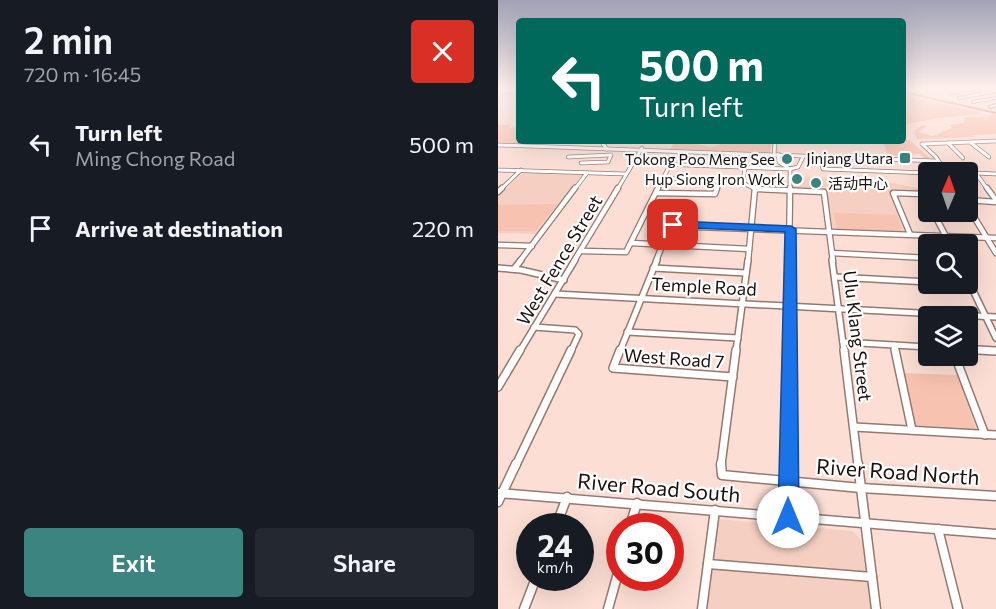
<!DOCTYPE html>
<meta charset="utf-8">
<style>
:root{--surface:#171b24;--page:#242831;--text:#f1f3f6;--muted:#9ea1a6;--accent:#3c8480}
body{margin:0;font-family:Commissioner,"Noto Sans SC",sans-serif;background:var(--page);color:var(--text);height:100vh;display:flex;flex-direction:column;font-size:22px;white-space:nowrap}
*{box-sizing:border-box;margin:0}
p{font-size:20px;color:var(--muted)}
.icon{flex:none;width:33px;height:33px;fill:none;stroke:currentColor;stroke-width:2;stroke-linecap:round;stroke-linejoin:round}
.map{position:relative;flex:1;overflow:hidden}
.panel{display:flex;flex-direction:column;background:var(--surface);width:498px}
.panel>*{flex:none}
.hud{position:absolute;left:18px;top:18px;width:390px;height:126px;border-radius:6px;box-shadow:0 6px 24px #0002;background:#00695c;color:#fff;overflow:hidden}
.needle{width:39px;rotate:2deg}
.tools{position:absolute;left:420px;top:162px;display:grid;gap:12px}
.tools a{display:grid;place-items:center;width:60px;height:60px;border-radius:6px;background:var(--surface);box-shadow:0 6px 24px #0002;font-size:30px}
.speed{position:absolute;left:18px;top:513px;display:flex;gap:12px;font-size:30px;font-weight:700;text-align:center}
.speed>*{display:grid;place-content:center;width:78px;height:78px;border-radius:50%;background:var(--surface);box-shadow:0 6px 24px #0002;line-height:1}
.speed small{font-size:15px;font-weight:400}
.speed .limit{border:9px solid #d22;background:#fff;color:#111}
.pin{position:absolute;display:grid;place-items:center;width:51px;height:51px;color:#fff;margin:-26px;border-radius:12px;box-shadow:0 3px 9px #0006}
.me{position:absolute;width:66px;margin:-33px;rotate:0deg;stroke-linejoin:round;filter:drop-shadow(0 0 4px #0008)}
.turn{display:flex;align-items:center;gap:21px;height:126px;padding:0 24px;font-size:27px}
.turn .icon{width:78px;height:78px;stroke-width:2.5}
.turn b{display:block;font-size:42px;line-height:51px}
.round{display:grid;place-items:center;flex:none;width:63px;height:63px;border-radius:6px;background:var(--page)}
.head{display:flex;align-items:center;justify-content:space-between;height:102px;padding:0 24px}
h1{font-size:36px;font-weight:600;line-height:45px}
.primary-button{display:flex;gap:12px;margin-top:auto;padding:12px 24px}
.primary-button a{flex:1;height:69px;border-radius:6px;background:var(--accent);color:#fff;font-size:24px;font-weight:600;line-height:69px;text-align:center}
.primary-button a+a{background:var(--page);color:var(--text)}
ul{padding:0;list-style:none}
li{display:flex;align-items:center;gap:18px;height:84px;padding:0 24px}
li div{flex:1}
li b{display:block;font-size:22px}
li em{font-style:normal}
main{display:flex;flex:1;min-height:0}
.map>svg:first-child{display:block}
.built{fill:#f5cfc2}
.green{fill:#f7c2af}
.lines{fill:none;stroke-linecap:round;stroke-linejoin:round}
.river{fill:#d8886c;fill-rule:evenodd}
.minor-far5-casing{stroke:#947970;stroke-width:4}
.minor-far4-casing{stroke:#947970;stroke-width:4.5}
.minor-far3-casing{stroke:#947970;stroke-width:7}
.minor-far2-casing{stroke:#947970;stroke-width:8}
.minor-far1-casing{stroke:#947970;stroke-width:10}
.minor-casing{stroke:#947970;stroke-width:11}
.tertiary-casing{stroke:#947970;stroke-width:4.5}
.trunk-casing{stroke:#947970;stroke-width:11}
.minor-far5{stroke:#fff;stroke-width:2}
.minor-far4{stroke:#fff;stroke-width:3}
.minor-far3{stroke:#fff;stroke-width:4.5}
.minor-far2{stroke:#fff;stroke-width:5}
.minor-far1{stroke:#fff;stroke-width:7}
.minor{stroke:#fff;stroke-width:8}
.tertiary{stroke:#fff;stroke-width:3}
.trunk{stroke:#fff;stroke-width:8}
.route{fill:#1a73e8;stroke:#114b97;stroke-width:1.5}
.poi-dot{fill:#3c8480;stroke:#fff;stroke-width:2}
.labels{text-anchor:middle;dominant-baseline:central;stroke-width:4.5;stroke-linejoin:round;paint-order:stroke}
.far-poi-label{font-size:15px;fill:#1a100d;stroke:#fff;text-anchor:end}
.street-label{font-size:18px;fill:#1a100d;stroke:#fff}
.near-street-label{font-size:21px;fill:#1a100d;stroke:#fff}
</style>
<main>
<section class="panel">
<div class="head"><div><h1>2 min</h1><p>720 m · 16:45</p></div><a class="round" style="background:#d93025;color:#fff"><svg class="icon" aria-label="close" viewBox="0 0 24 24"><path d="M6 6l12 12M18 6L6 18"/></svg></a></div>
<ul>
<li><svg class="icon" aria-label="left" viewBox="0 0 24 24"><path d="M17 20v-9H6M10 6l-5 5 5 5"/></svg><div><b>Turn left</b><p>Ming Chong Road</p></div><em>500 m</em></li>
<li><svg class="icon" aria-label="arrive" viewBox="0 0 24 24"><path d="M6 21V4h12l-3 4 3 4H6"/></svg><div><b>Arrive at destination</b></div><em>220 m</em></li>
</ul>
<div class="primary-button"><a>Exit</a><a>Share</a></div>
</section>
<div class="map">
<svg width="498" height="609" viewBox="0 0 498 609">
<rect width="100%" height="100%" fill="#fcded4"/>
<g class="built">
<polygon points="26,172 85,175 39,234 0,233 0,195"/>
<polygon points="310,177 388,182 420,188 422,192 393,192 409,232 335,230 329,190 295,189 296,183"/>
<polygon points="219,519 354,531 364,540 374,609 208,609"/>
</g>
<g class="green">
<polygon points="405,95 488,114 440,118 405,125"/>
<polygon points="498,113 498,134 473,135 476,137 423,139 419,139 416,133 417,130 425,125 429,126 420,132 435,136 454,128 452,125 466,123 467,117 488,117"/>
<polygon points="0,125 12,125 11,128 21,127 21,141 37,141 37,145 0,144"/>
<polygon points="411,140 432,158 426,158 422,154 390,156 385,142"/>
<polygon points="177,141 207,141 198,144 213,147 233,141 274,141 272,153 172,149"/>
<polygon points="60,204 37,231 0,231 0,205"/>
<polygon points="336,213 399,215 404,231 339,229"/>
<polygon points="405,373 460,375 478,429 416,425"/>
</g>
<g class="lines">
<polygon class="river" points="405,91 498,112 498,114 405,93"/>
<defs>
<g id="minor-far5">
<polyline points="439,89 444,88"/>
<polyline points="453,93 480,88"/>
<polyline points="461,98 498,91"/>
<polyline points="475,102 498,98"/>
<polyline points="492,107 498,105"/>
</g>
<g id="minor-far4">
<polyline points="450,143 465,158"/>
<polyline points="473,143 491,157"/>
<polyline points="424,144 498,141"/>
<polyline points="424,144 438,157 448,172"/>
<polyline points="0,145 439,161"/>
<polyline points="109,149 105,144 110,141"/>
<polyline points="280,154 281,162 292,169 300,167 305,157"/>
<polyline points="276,156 277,141"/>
<polyline points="70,157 112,155"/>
<polyline points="322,157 325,169 430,173"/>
<polyline points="83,163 110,162 113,155"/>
<polyline points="135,163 290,169"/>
<polyline points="472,165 490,190"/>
<polyline points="247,167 245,183 259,190"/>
<polyline points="0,170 128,174"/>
<polyline points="478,173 498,174"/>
<polyline points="165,178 245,183"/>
<polyline points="259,189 277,190"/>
<polyline points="2,190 23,170"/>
<polyline points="76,190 89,173"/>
<polyline points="119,190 144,148"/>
<polyline points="159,190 172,165"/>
<polyline points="218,190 221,180"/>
<polyline points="292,190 292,169"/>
</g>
<g id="minor-far3">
<polyline points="489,188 498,200"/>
<polyline points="259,189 326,192 335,261"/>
<polyline points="0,192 4,188"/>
<polyline points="158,193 217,194 219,188"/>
<polyline points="470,200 498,202"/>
<polyline points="470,207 498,253"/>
<polyline points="435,212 452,244"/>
<polyline points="412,234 395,193 425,194 430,202"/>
<polyline points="133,243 251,249"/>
<polyline points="0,245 34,246"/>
<polyline points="84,251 128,252 160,188"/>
<polyline points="334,253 430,258"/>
<polyline points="22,261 77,188"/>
<polyline points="76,261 120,188"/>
<polyline points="158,261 172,226 498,238"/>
<polyline points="250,261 257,188"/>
<polyline points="291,261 292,188"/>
</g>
<g id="minor-far2">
<polyline points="334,260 346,351"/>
<polyline points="0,268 23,270 66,280"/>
<polyline points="155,268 248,273"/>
<polyline points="16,269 23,260"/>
<polyline points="337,277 430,282"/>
<polyline points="470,280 498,338"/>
<polyline points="57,294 498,317"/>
<polyline points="36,327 77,330 81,334 73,351"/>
<polyline points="129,332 240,338"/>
<polyline points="345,342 430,347"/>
<polyline points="396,345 397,351"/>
<polyline points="470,349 498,351"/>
<polyline points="22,351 77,260"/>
<polyline points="122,351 159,260"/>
<polyline points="238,351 250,260"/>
<polyline points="291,351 291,260"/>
</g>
<g id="minor-far1">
<polyline points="122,350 115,368 235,377"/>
<polyline points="346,350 360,465"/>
<polyline points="397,350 414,430"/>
<polyline points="480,350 498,351"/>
<polyline points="457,356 487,435"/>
<polyline points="0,387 22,350"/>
<polyline points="356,427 498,435"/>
<polyline points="18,465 73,350"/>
<polyline points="223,465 238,350"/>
<polyline points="290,465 291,350"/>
</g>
<g id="minor">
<polyline points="223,464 224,475 363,488 498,496"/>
<polyline points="360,464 378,609"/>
<polyline points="0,493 498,534"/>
<polyline points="0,502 18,464"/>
<polyline points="290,517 290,464"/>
<polyline points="58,526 69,497"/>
<polyline points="132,526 139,503"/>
<polyline points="440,529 460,609"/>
<polyline points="210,564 374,577"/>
<polyline points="26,609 38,578"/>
<polyline points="110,609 122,566"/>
<polyline points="204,609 217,510"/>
</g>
<polyline id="tertiary" points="0,95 6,91 21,91"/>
<polyline id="trunk" points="0,88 10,88"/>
</defs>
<use href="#minor-far5" class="minor-far5-casing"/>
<use href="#minor-far4" class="minor-far4-casing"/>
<use href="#minor-far3" class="minor-far3-casing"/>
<use href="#minor-far2" class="minor-far2-casing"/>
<use href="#minor-far1" class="minor-far1-casing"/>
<use href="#minor" class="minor-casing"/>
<use href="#tertiary" class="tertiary-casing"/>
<use href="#trunk" class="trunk-casing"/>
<use href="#minor-far5" class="minor-far5"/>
<use href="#minor-far4" class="minor-far4"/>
<use href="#minor-far3" class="minor-far3"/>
<use href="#minor-far2" class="minor-far2"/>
<use href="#minor-far1" class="minor-far1"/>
<use href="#minor" class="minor"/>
<use href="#tertiary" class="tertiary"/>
<use href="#trunk" class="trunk"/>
</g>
<linearGradient id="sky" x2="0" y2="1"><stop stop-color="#a1a2b6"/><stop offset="0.51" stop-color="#fef0ec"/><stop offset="1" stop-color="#fef0ec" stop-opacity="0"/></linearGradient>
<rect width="498" height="174" fill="url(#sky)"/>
<polygon class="route" points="175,221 293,226 298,229 301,517 298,524 290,527 283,524 280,517 287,232 171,227 170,225"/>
<g class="poi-dot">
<rect x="401" y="152" width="12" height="12" rx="3"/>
<circle cx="289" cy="159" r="6"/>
<circle cx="299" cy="179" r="6"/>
<circle cx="318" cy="183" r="6"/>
</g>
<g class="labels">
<g class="far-poi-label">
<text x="395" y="158">Jinjang Utara</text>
<text x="277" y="159">Tokong Poo Meng See</text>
<text x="287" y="179">Hup Siong Iron Work</text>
<text x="330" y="183" text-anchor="start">活动中心</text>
</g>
<g class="street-label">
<text transform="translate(61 260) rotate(-59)">West Fence Street</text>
<text transform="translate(206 286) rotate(3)">Temple Road</text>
<text transform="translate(360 336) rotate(83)">Ulu Klang Street</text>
<text transform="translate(176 358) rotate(4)">West Road 7</text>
</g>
<g class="near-street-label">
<text transform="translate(400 471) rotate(4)">River Road North</text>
<text transform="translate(161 487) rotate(5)">River Road South</text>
</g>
</g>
</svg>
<div class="tools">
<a><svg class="needle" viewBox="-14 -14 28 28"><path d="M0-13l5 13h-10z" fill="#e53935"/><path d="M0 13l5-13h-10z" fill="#9ea1a6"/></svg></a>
<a><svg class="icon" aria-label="search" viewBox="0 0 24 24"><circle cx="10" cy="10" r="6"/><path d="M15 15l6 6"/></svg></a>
<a><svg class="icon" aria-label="layers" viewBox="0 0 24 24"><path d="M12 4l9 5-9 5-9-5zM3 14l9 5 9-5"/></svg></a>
</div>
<div class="speed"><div>24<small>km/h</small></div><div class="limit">30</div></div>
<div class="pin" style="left:175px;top:225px;background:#d93025"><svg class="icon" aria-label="arrive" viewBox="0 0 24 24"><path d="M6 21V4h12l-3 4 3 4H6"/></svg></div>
<svg class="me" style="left:290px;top:517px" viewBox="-20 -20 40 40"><circle r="19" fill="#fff"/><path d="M0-13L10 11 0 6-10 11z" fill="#1a73e8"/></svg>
<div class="hud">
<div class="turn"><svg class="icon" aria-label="left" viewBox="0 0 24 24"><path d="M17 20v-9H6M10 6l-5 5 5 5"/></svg><div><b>500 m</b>Turn left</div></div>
</div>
</div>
</main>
